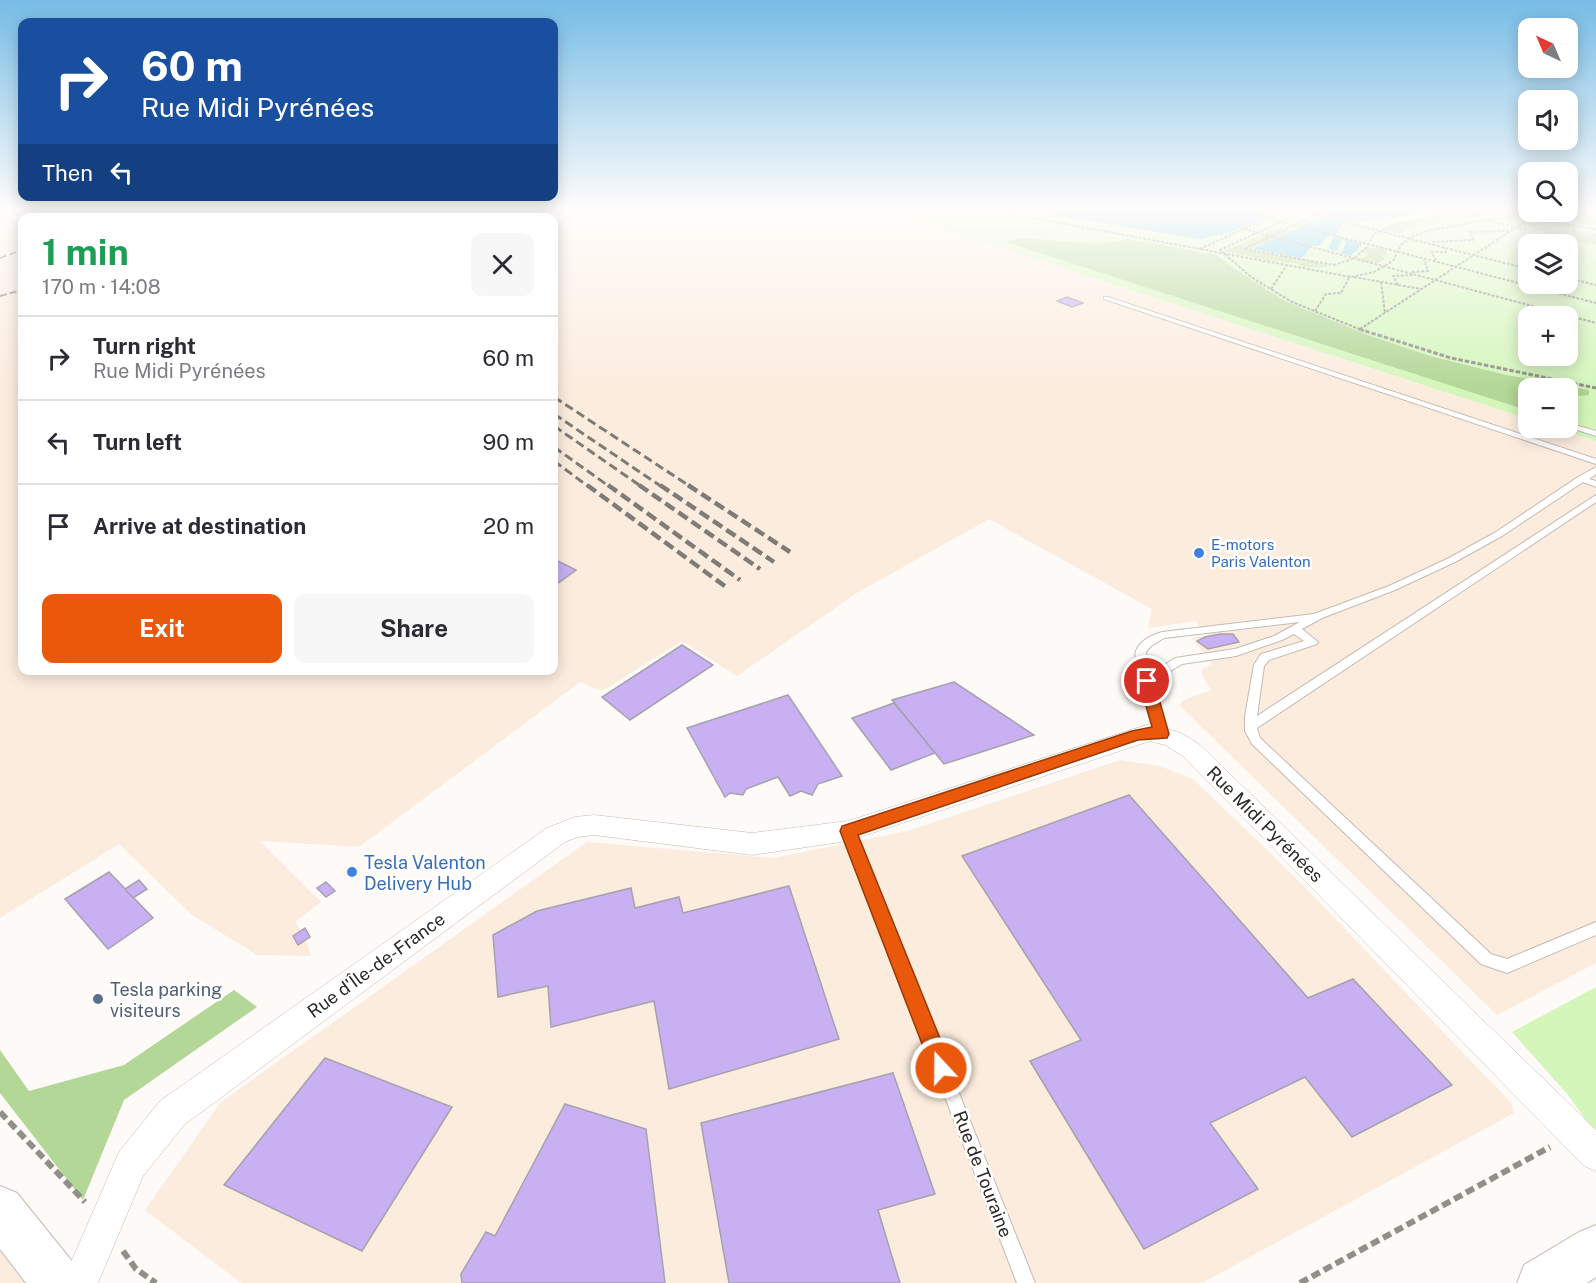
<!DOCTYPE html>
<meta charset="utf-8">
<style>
:root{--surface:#fff;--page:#f7f7f7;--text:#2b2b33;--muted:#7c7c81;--line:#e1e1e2;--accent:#ea580c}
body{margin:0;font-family:"Public Sans",sans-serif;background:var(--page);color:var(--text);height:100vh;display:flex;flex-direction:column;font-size:22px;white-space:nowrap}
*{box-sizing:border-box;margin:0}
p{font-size:20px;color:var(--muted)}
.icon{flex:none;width:33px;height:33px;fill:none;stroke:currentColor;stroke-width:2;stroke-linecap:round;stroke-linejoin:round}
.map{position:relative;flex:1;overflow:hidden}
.drawer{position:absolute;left:18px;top:213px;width:540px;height:462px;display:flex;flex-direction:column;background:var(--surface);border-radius:12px;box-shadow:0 3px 15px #0003}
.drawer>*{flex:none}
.banner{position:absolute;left:18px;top:18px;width:540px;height:183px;border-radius:12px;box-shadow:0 3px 15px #0003;background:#1a4fa0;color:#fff;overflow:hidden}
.needle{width:39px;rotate:316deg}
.controls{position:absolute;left:1518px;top:18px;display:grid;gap:12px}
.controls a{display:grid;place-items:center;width:60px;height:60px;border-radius:12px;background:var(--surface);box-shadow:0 3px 15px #0003;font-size:30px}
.pin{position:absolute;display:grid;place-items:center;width:51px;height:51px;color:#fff;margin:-26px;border:3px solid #fff;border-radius:50%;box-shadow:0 2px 6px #0007}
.me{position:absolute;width:66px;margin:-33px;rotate:339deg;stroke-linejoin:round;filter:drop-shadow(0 0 4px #0008)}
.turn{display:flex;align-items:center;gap:21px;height:126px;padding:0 24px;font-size:27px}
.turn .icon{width:78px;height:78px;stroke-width:2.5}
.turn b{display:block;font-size:42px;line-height:51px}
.then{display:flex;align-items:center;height:57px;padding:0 24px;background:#0003;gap:12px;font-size:22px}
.round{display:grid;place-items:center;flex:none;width:63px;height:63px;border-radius:12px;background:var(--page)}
.overview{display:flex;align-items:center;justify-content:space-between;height:102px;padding:0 24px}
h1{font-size:36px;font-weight:700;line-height:45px;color:#1e9e55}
.primary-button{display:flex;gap:12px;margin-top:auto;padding:12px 24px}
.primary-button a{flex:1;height:69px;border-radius:12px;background:var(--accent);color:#fff;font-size:24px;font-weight:700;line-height:69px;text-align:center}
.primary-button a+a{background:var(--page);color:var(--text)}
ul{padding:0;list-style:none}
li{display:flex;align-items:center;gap:18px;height:84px;padding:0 24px;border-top:2px solid var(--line)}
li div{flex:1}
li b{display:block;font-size:22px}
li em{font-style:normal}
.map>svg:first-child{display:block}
.built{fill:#fcecde}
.green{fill:#d4f6bb;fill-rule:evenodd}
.forest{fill:#b2d796}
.water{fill:#6cc8e3}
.building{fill:#c9b0f2;stroke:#a6a2ad;stroke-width:1.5}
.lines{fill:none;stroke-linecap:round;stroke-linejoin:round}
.lane-casing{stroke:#c4bbb3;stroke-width:2}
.street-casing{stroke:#c4bbb3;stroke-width:1}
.secondary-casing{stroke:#c4bbb3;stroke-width:2}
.path-far2{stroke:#928f8b;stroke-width:2;stroke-dasharray:3 1.5;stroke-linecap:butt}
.path-far1{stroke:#928f8b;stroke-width:3;stroke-dasharray:4.5 2;stroke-linecap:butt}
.path{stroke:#928f8b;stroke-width:6;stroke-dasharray:9 4.5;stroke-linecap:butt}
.lane{fill:#fff;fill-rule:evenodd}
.street{fill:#fff;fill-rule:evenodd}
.secondary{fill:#fff;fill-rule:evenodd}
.rail-far2{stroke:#7f7c78;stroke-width:2;stroke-dasharray:7 3;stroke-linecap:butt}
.rail-far1{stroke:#7f7c78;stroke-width:3;stroke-dasharray:9 4.5;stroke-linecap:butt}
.rail{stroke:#7f7c78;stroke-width:4.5;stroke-dasharray:11 5;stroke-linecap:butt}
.route{fill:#ea580c;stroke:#983908;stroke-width:1.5}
.shop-dot{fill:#3f7fe0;stroke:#fff;stroke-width:2}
.service-dot{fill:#5c6f8a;stroke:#fff;stroke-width:2}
.labels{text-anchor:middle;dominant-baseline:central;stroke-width:5;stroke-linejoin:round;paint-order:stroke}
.shop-label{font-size:15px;fill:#366cbe;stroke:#fff;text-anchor:start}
.near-street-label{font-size:18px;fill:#2c2925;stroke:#fff}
.near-shop-label{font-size:18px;fill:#366cbe;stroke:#fff;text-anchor:start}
.near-service-label{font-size:18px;fill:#4e5e75;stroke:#fff;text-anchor:start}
</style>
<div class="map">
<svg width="1596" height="1283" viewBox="0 0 1596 1283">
<rect width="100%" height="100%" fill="#fefaf7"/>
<g class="built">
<polygon points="64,209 847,209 877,219 894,213 1528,419 1528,428 1553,428 1596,441 1596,963 1497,1015 1179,705 1184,700 1211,690 1202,674 1202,669 1212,664 1192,638 1206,636 1196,621 1148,628 1152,609 989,519 855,594 737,676 682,641 602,691 580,682 359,847 260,841 321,902 295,922 307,942 311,956 257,955 191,914 119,844 0,918 0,227 22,221 22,670 554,670 554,218 34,217"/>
<polygon points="1120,760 1160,766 1193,779 1302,884 1511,1103 1514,1113 1202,1283 241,1283 145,1210 221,1102 587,842 773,858 908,831"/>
<polygon points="0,1237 29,1283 0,1283"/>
</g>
<g class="green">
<path d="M847 209H1528V212H1568V209H1596V441L1555 428H1568V388H1528V419L894 213 877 219ZM1528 244H1568V284H1528ZM1528 316H1568V356H1528Z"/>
<polygon points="1596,987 1596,1134 1568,1095 1512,1032"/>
</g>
<g class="forest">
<path d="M1467 209H1519H1502L1499 214 1477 211 1445 216 1443 219 1430 217 1440 222 1407 229 1399 234 1381 229C1394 219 1412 225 1421 220 1434 212 1450 211 1467 209Z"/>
<polygon points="1543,212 1575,213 1596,220 1596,225 1577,224 1572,226 1588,234 1596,233 1596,245 1546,234 1525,224"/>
<polygon points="1279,228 1291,231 1251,249 1243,250 1309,260 1331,267 1303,267 1296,263 1272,261 1224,251 1266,233 1271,229"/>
<polygon points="1021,238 1099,244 1128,239 1217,255 1233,268 1285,301 1365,334 1430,356 1506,375 1589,390 1589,395 1568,397 1568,388 1528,388 1528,403 1517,407 1006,242"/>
<polygon points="1365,247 1385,249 1387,254 1382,256 1385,259 1378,263 1358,261 1356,260 1365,257 1368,254 1361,251 1367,250"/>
<polygon points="234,990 257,1007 124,1100 83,1200 0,1093 0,1050 29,1091 124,1065"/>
</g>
<g class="water">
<polygon points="1017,209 1090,209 1117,213 1146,209 1282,209 1232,232 1200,239"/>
<polygon points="1334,209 1466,209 1366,221 1345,221 1336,234 1329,235 1319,246 1313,245 1302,258 1252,249 1304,226 1302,225 1326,216 1323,215"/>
<polygon points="1334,236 1363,243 1351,256 1341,253 1347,241 1342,240 1337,251 1328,249"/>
</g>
<g class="building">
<polygon points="1067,297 1083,303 1072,307 1057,301"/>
<polygon points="554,559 576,570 554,586"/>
<polygon points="1220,634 1233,634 1239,642 1208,649 1197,641 1205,637"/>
<polygon points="682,645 713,665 630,720 602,697"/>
<polygon points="954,682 1034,735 944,764 892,700"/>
<polygon points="788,695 842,776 818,784 812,795 801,791 790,796 778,777 746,789 743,795 730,793 725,797 687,728"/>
<polygon points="894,703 935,753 891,770 852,718"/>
<polygon points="1129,795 1308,998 1353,979 1452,1085 1352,1137 1305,1077 1210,1123 1258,1189 1144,1249 1030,1061 1081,1040 962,856"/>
<polygon points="109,872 153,918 108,949 65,899"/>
<polygon points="139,880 147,889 133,898 125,889"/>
<polygon points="326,882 335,891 326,897 317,888"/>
<polygon points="789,886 839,1039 669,1089 654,1001 551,1027 548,986 498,997 493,935 537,911 631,888 635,908 679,897 683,913"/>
<polygon points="305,928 310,937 298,945 293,936"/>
<polygon points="325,1058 452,1107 362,1251 224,1185"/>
<polygon points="893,1073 935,1194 878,1210 900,1283 729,1283 701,1123"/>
<polygon points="565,1104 646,1129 665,1283 462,1283 461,1274 486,1232 495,1236"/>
</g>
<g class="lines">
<defs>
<g id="lane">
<polygon points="1104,297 1108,297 1596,459 1596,464 1104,299"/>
<polygon points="1568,423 1596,431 1596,436 1568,427"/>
<path d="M1596 467V474L1589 479 1596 481V487L1583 482 1502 536 1455 562 1395 590 1322 618 1302 629 1318 642 1317 644 1269 660 1264 666 1257 716 1596 495V502L1257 728 1260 738 1491 954 1507 959 1596 922V935L1507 973 1481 964 1252 744 1245 731V716L1254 665 1261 654 1304 641 1294 634 1282 640 1236 656 1182 664 1151 683 1167 734 1165 737H1157C1151 724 1132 663 1136 651 1140 640 1152 635 1162 632L1314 614 1389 586 1449 558 1496 532 1578 477ZM1300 622 1274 636 1235 649 1175 658 1149 675 1146 652 1151 646 1164 638Z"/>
<polygon points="848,826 853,827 854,831 1035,1283 1017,1283 842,831 843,827"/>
</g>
<g id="street">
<polygon points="40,209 58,209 0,225 0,219"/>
<polygon points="1150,724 1181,733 1199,744 1596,1130 1596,1171 1584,1166 1183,756 1165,745 1150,741 848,841 752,855 594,835 578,837 565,842 184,1125 143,1176 98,1283 62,1283 119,1152 160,1101 547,828 575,817 594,815 752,833 848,821"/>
</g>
<g id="secondary">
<polygon points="0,1186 17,1193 75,1265 82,1283 26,1283 0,1249"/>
<polygon points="1596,1225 1596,1277 1587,1283 1517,1283 1524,1265 1579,1232"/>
</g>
</defs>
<use href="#lane" class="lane-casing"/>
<use href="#street" class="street-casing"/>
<use href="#secondary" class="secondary-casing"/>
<g class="path-far2">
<polyline points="984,209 1351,277 1374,272 1393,261 1401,245 1411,237 1426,231 1532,212"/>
<polyline points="1293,209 1528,269"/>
<polyline points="1308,209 1220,250 1251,277 1292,302 1364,331"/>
<polyline points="1329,209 1244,249 1334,265 1355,258 1366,248 1375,233 1401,223 1431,218 1518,212"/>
<polyline points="1267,218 1596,303"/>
<polyline points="1532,219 1596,229"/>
<polyline points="1489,221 1528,230"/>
<polyline points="1244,229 1596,323"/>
<polyline points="1432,242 1473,240 1470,232 1510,231"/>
<polyline points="1200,249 1287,209"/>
<polyline points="1436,261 1432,252 1446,252 1444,247"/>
<polyline points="1412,272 1428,271 1424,259"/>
<polyline points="1354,277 1421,289"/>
<polyline points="1568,278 1596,285"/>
<polyline points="1381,282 1385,313"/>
<polyline points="1398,285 1393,276 1414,275"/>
<polyline points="1271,289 1287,265"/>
<polyline points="1315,311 1326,294 1341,293 1350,276"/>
<polyline points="1360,329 1540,212"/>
</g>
<polyline class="path-far1" points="1359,329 1451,358 1596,388"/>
<g class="path">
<polyline points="0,1112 85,1202"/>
<polyline points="123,1251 136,1269 156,1283"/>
<polyline points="1300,1283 1550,1147"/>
</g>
<use href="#lane" class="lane"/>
<use href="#street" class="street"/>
<use href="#secondary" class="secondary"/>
<g class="rail-far2">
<polyline points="442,217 462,209"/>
<polyline points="127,218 150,211"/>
<polyline points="142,218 172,209"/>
<polyline points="249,218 276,209"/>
<polyline points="424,218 447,209"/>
<polyline points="469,218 479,209"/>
<polyline points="0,258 22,250"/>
<polyline points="0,296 22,290"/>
</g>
<g class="rail-far1">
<polyline points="554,397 691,487"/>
<polyline points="554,414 662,487"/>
<polyline points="554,426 642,487"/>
<polyline points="554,447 610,487"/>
<polyline points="554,461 589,487"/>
</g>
<g class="rail">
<polyline points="587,485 726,587"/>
<polyline points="608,485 740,580"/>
<polyline points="639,485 760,569"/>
<polyline points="660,485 774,562"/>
<polyline points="688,485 790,552"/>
</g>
</g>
<linearGradient id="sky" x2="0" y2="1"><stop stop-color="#76bce6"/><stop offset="0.54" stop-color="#fffdfb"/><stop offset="1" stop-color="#fffdfb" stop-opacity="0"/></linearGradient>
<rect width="1596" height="389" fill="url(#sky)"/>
<polygon class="route" points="1147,676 1154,681 1169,734 1167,738 1138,740 858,835 952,1068 949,1075 941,1078 934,1075 840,831 842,826 1132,731 1152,727 1139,681"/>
<g class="shop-dot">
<circle cx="1199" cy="553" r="6"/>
<circle cx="352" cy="872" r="6"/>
</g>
<circle class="service-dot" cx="98" cy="999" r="6"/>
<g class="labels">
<g class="shop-label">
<text x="1211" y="544">E-motors<tspan x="1211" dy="17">Paris Valenton</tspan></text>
</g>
<g class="near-street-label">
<text transform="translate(1265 824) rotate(45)">Rue Midi Pyrénées</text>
<text transform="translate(376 965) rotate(-36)">Rue d'Île-de-France</text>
<text transform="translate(983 1174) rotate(69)">Rue de Touraine</text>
</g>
<g class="near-shop-label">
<text x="364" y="862">Tesla Valenton<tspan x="364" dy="21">Delivery Hub</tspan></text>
</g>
<g class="near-service-label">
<text x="110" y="989">Tesla parking<tspan x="110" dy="21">visiteurs</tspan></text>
</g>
</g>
</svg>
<div class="controls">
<a><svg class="needle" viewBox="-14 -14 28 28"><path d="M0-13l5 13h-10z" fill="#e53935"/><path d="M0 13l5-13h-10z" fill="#7c7c81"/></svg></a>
<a><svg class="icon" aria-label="sound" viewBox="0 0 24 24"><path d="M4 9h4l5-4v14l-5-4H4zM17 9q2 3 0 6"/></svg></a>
<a><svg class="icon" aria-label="search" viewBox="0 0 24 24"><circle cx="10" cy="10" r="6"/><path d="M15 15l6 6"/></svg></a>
<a><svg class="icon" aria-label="layers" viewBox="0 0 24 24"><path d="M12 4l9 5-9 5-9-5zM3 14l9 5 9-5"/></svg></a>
<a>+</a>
<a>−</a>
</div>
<div class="pin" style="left:1147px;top:681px;background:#d93025"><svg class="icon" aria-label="arrive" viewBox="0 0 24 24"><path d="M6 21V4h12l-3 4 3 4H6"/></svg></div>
<svg class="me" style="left:941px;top:1068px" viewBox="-20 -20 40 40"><circle r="17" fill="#ea580c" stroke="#fff" stroke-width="3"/><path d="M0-11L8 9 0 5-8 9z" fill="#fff"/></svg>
<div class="banner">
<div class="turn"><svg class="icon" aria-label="right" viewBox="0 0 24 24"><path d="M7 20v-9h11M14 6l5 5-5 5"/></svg><div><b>60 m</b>Rue Midi Pyrénées</div></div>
<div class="then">Then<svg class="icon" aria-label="left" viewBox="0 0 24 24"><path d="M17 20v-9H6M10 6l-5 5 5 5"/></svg></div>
</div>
<section class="drawer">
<div class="overview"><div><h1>1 min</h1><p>170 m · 14:08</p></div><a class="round"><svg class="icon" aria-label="close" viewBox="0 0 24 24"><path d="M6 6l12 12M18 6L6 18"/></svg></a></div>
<ul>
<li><svg class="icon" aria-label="right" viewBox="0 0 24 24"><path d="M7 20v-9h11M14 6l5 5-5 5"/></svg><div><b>Turn right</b><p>Rue Midi Pyrénées</p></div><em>60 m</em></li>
<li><svg class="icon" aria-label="left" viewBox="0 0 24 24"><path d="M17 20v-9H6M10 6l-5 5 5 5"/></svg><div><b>Turn left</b></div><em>90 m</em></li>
<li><svg class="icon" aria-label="arrive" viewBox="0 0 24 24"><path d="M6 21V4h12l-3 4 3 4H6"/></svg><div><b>Arrive at destination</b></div><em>20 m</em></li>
</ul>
<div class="primary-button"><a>Exit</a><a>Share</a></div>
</section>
</div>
